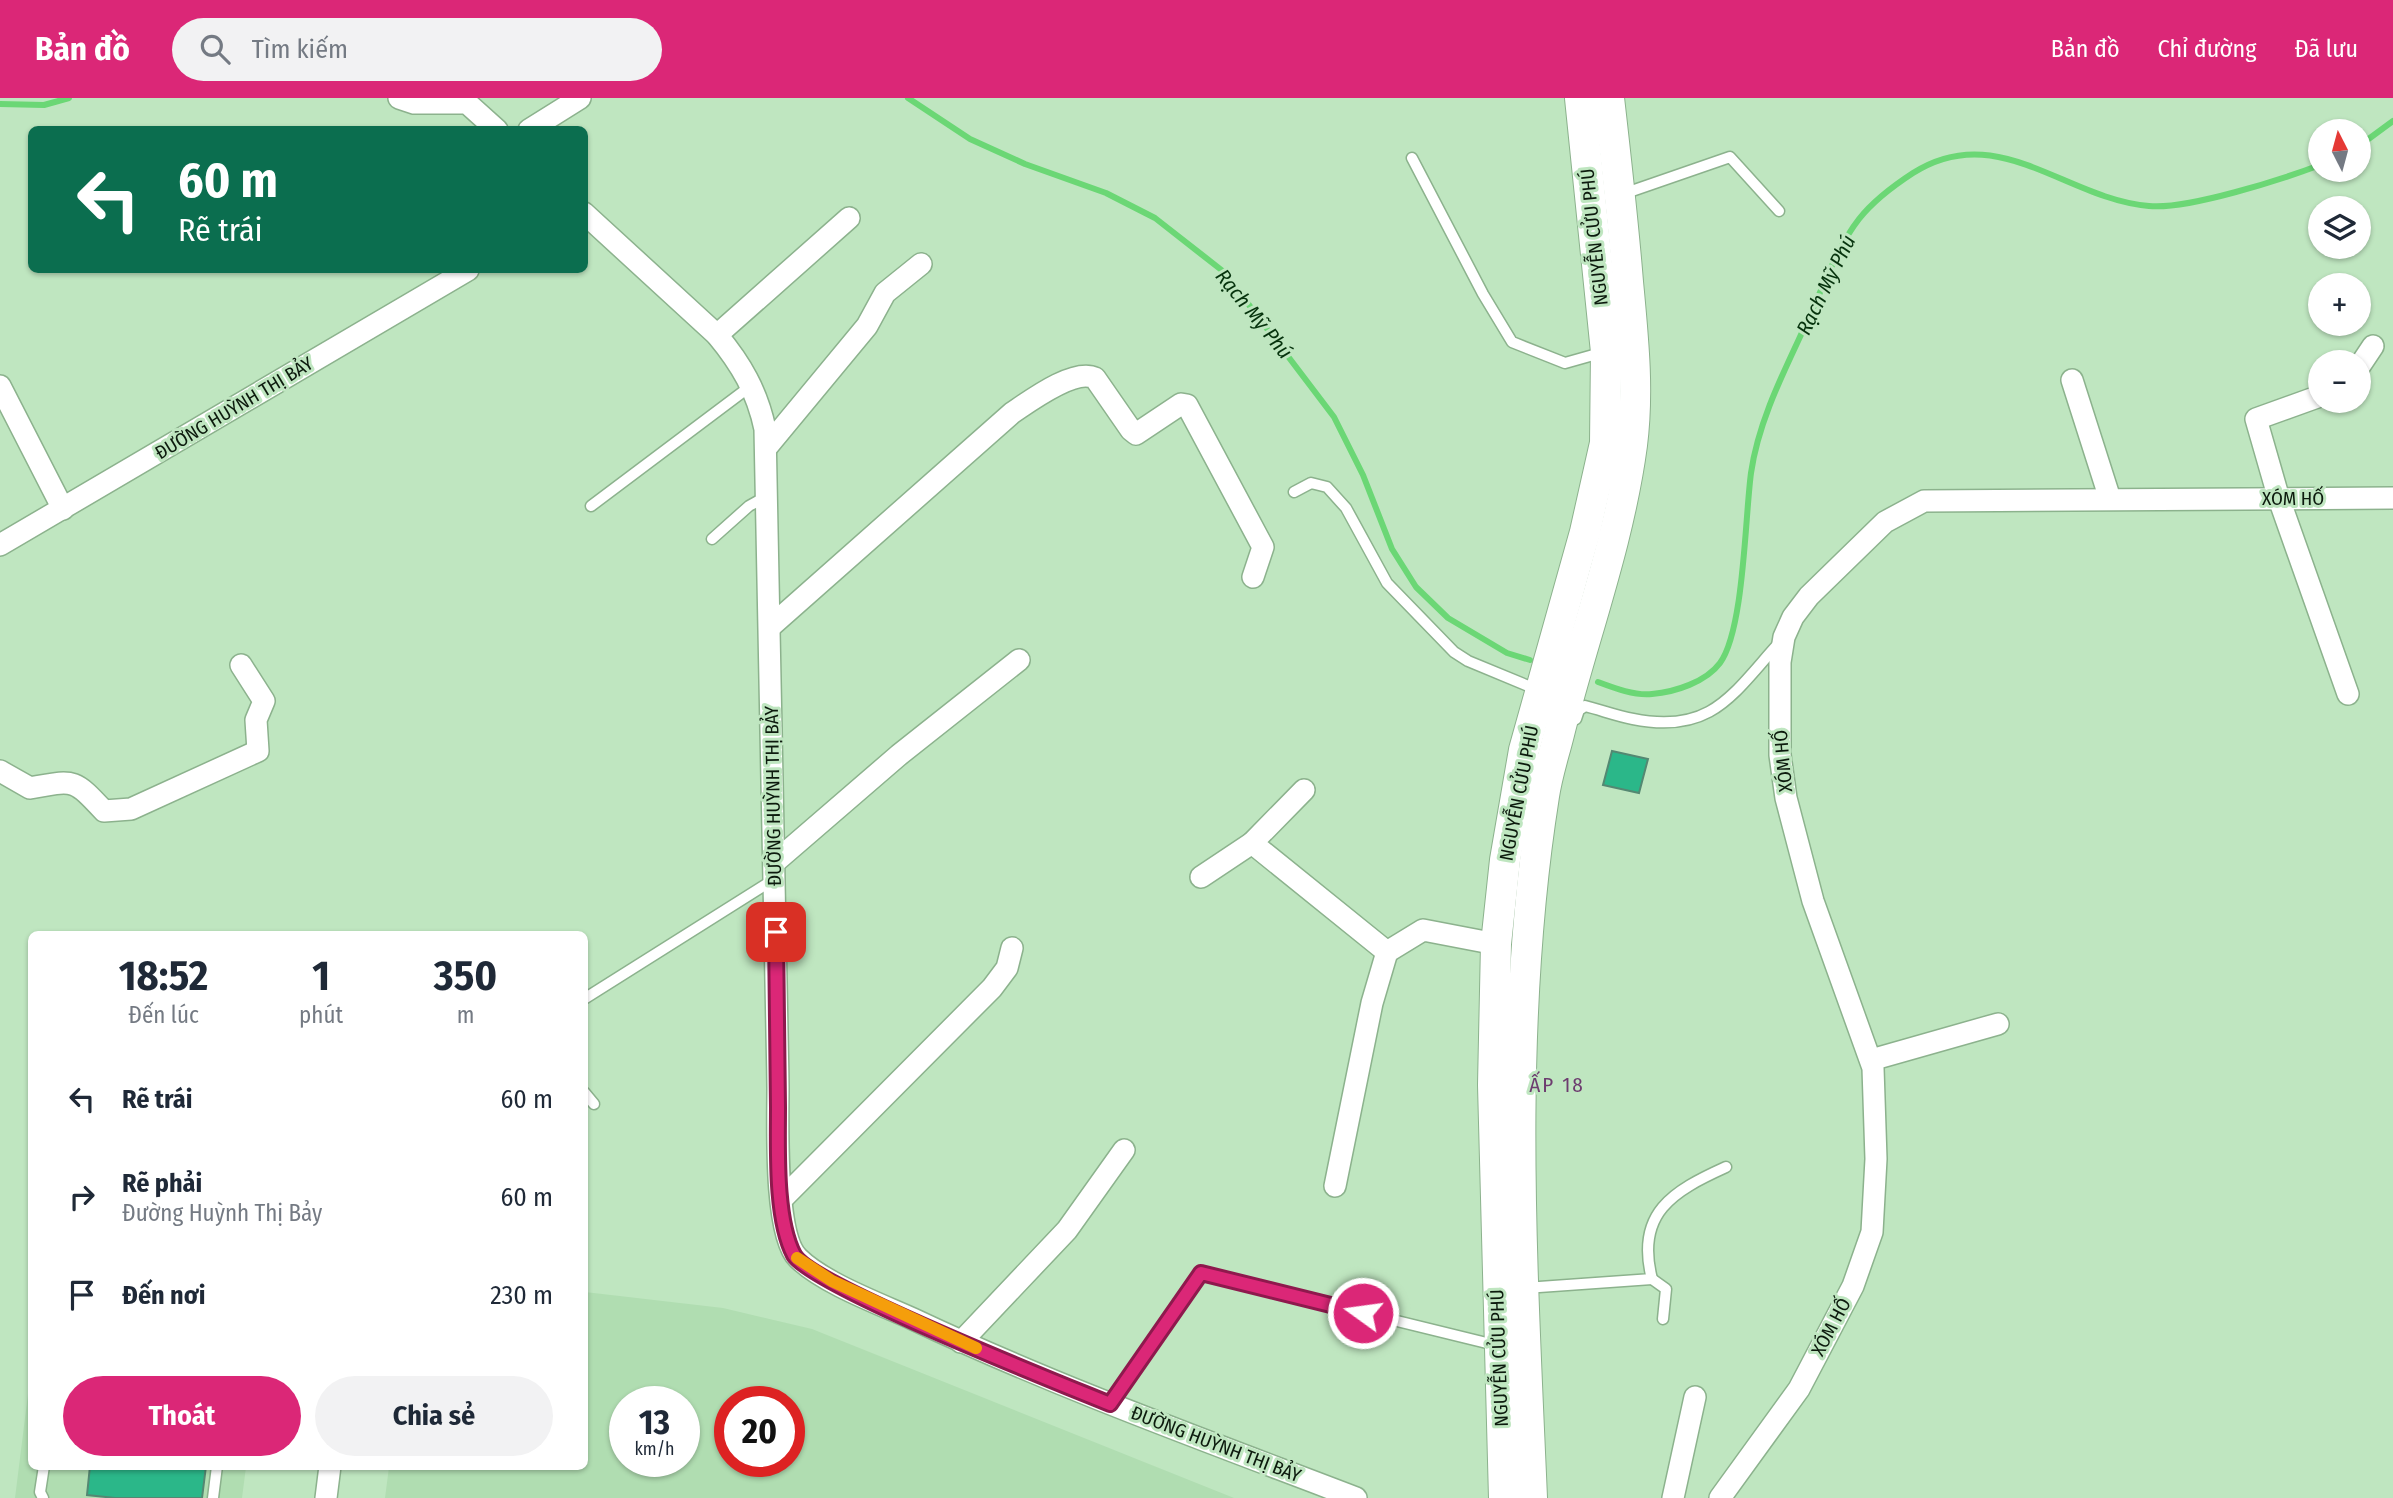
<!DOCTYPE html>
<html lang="vi">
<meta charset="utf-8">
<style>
:root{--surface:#fff;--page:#f2f2f3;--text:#1f2937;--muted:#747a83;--accent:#db2777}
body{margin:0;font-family:"Fira Sans Condensed",sans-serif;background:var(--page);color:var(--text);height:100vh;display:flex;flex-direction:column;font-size:26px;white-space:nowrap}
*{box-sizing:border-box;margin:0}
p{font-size:23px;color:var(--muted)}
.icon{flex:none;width:38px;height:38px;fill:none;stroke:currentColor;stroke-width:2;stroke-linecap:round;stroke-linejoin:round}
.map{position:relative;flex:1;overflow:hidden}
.panel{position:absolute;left:28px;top:833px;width:560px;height:539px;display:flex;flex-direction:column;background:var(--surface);border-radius:10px;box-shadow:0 2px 5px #0004}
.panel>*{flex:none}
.top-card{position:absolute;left:28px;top:28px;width:560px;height:147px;border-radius:10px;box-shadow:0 2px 5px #0004;background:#0b6e4f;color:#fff;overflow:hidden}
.needle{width:46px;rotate:354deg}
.tools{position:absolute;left:2308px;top:21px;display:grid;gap:14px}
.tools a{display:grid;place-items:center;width:63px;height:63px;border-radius:50%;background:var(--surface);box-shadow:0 2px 5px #0004;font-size:35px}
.speed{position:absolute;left:609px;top:1288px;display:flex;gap:14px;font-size:35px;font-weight:700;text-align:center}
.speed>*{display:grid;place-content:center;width:91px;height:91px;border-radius:50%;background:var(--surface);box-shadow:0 2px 5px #0004;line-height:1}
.speed small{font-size:18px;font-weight:400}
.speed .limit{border:10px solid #d22;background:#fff;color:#111}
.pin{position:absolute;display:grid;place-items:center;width:60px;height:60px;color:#fff;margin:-30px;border-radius:14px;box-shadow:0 4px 10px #0006}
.me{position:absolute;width:77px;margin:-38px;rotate:284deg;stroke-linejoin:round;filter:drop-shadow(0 0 5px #0008)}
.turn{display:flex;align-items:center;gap:24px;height:147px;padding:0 35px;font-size:32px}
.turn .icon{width:91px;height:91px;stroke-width:2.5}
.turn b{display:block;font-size:49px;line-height:60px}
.eta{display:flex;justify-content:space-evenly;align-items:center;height:119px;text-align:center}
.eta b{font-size:42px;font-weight:700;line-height:49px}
.primary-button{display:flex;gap:14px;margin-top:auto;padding:14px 35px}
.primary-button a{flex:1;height:80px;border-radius:42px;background:var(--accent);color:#fff;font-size:28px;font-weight:700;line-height:80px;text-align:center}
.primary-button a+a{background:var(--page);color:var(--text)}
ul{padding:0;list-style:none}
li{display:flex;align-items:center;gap:21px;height:98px;padding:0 35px}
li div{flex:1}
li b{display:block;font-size:26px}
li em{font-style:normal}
header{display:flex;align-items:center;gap:42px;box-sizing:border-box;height:98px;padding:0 35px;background:var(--accent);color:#fff}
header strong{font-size:33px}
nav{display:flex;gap:38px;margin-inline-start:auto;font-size:24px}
.search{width:490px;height:63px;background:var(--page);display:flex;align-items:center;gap:18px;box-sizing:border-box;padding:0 24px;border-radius:38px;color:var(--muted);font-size:26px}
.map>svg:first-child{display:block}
.built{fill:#b0ddb1;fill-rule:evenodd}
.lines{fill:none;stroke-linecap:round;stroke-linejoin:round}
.stream{stroke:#6bd775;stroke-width:6}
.building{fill:#2bb789;stroke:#548872;stroke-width:2}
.lane-casing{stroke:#8cb28d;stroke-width:13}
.street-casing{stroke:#8cb28d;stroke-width:24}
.secondary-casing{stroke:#8cb28d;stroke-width:32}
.lane{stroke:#fff;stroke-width:10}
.street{stroke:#fff;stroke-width:21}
.secondary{stroke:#fff;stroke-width:30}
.route-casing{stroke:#8e194d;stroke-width:18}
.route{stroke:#db2777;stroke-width:12}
.slow{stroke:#f59e0b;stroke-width:12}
.labels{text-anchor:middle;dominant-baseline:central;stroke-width:6;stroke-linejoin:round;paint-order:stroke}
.street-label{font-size:19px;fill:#0c1a0d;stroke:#bfe6c0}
.water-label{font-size:21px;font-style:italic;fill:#06330d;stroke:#bfe6c0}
.neighbourhood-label{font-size:21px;letter-spacing:2px;fill:#6d3c6f;stroke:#bfe6c0}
</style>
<header>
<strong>Bản đồ</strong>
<div class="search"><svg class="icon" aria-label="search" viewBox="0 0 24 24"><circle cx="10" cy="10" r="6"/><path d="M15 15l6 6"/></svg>Tìm kiếm</div>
<nav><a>Bản đồ</a><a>Chỉ đường</a><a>Đã lưu</a></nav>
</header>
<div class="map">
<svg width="2393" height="1400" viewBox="0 0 2393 1400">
<rect width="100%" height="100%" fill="#bfe6c0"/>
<g class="built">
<path d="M585 1194 723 1210 812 1231 1234 1400H385L389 1369 584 1368ZM625 1304H684V1363H625ZM730 1304H789V1363H730Z"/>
<polygon points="31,1272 32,1368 246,1369 242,1400 15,1400"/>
</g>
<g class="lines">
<g class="stream">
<polyline points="908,0 970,41 1025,66 1106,95 1155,120 1224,174 1334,319 1363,377 1392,451 1416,489 1448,520 1507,555 1530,562"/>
<polyline points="0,6 44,7 69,0"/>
<polyline points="2359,48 2393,23"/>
<path d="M1598 584C1614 590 1635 598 1652 596 1675 594 1706 584 1720 565 1744 532 1745 419 1751 375 1759 319 1788 266 1811 215 1825 184 1838 148 1859 121 1874 102 1893 88 1913 75 1998 21 2065 101 2149 108 2187 112 2283 81 2320 67"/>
</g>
</g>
<g class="building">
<polygon points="1612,653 1648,661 1639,695 1603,687"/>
<polygon points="90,1368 206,1368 202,1400 115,1400 87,1397"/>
</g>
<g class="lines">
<defs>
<g id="lane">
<polyline points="1412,60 1483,196 1512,244 1565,265 1604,254"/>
<polyline points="1623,96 1730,59 1779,113"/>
<polyline points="1294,394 1311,385 1327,389 1346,410 1387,485 1454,554 1468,563 1538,592"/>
<polyline points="591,408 752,287"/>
<polyline points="712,441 749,408 767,398"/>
<path d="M1576 621 1579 612 1585 608C1601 612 1617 618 1633 621 1713 637 1733 595 1781 543"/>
<polyline points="584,901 776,780"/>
<polyline points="584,994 594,1006"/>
<polyline points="1652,1181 1666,1191 1663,1221"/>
<path d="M1525 1190 1652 1181C1635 1115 1673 1093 1726 1069"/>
<polyline points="1110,1306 1201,1175 1499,1248"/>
<polyline points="43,1400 40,1394 44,1368"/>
<polyline points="213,1400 217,1368"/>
</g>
<g id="street">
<polyline points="399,0 414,5 467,5 497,32"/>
<polyline points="529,32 580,0"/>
<path d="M584 115 717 237C741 266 757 293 765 331 770 550 775 770 778 990 778 1025 774 1137 798 1160 823 1185 880 1206 913 1221 1057 1289 1207 1343 1356 1400"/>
<polyline points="717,237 849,120"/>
<polyline points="2359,269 2373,248"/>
<polyline points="2072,282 2110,401"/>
<polyline points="0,288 63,411"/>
<polyline points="2320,298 2256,321 2279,401 2348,596"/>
<polyline points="766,350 867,228 885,195 921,166"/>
<polyline points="0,447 468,172"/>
<path d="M770 529 1012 315C1030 303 1074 270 1095 280L1131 332 1136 336 1181 306 1187 307 1263 449 1253 479"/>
<path d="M0 673 30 690C75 682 73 680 104 713L131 711 258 653 256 622 264 603 241 567"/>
<polyline points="1304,692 1252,745 1387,854 1423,832 1496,846"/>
<polyline points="775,764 899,657 1019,562"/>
<polyline points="1201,779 1252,745"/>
<polyline points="1871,962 1998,926"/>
<polyline points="1335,1088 1372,905 1387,854"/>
<polyline points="782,1101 992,890 1007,870 1012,850"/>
<polyline points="961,1244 1067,1132 1124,1052"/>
<polyline points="326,1400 330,1368"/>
<polyline points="1673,1400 1695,1299"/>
<polyline points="1720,1400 1799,1291 1853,1188 1872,1134 1876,1061 1873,970 1813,803 1786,700 1780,657 1780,564 1784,539 1793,519 1809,498 1885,424 1924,403 2393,400"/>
</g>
<g id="secondary">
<polyline points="1504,1400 1493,987 1496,846 1505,762 1524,652 1585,434 1605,345 1606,254 1580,0"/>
<path d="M1532 1400C1522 1166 1507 930 1544 698 1547 677 1554 656 1559 636 1583 540 1619 445 1632 347 1639 292 1633 238 1628 184 1623 122 1616 61 1609 0"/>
</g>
</defs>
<use href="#lane" class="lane-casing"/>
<use href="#street" class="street-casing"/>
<use href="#secondary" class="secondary-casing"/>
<use href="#lane" class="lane"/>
<use href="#street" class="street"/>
<use href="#secondary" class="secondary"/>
</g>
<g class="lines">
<defs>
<path id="route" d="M776 834C777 893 777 951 778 1010 778 1050 775 1121 794 1157 811 1187 1064 1287 1110 1306L1201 1175 1363 1215"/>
</defs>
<use href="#route" class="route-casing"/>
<use href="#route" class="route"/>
<polyline class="slow" points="797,1160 832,1183 976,1250"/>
</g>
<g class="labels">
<g class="street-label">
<text transform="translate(1594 139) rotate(-96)">NGUYỄN CỬU PHÚ</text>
<text transform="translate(234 310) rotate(-31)">ĐƯỜNG HUỲNH THỊ BẢY</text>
<text x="2293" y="400">XÓM HỐ</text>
<text transform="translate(1783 663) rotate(-95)">XÓM HỐ</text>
<text transform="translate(1519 695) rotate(-79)">NGUYỄN CỬU PHÚ</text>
<text transform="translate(773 698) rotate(-91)">ĐƯỜNG HUỲNH THỊ BẢY</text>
<text transform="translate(1831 1229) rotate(-62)">XÓM HỐ</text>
<text transform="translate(1499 1260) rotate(-92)">NGUYỄN CỬU PHÚ</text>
<text transform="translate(1216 1346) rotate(21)">ĐƯỜNG HUỲNH THỊ BẢY</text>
</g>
<g class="water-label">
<text transform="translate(1826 187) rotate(-64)">Rạch Mỹ Phú</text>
<text transform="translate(1254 216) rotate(51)">Rạch Mỹ Phú</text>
</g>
<g class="neighbourhood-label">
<text x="1557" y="987">ẤP 18</text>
</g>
</g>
</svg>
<div class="tools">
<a><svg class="needle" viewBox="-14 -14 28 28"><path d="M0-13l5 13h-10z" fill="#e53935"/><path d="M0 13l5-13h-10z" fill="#747a83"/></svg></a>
<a><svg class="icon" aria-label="layers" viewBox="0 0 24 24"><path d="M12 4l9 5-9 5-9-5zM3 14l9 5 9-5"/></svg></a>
<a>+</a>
<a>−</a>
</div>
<div class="speed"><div>13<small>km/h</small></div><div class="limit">20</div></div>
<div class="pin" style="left:776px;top:834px;background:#d93025"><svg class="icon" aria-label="arrive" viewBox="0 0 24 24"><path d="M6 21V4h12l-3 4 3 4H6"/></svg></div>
<svg class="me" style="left:1363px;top:1215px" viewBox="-20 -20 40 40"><circle r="17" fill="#db2777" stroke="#fff" stroke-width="3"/><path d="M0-11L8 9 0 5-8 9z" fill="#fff"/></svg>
<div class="top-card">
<div class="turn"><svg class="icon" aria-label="left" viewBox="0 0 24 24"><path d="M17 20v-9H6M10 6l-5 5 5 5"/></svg><div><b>60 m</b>Rẽ trái</div></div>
</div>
<section class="panel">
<div class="eta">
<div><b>18:52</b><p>Đến lúc</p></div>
<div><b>1</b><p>phút</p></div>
<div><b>350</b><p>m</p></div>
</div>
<ul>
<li><svg class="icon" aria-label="left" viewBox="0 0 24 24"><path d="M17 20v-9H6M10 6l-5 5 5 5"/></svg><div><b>Rẽ trái</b></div><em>60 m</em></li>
<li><svg class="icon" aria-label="right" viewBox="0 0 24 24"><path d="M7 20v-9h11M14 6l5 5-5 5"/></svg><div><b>Rẽ phải</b><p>Đường Huỳnh Thị Bảy</p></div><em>60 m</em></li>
<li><svg class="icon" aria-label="arrive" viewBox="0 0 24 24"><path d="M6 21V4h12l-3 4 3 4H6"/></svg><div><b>Đến nơi</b></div><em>230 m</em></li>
</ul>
<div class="primary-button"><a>Thoát</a><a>Chia sẻ</a></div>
</section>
</div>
